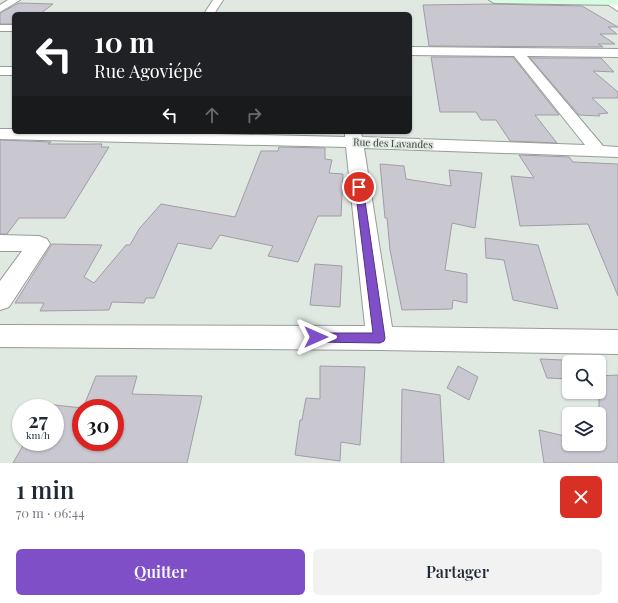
<!DOCTYPE html>
<html lang="fr">
<meta charset="utf-8">
<style>
:root{--surface:#fff;--page:#f2f2f3;--text:#1f2937;--muted:#747a83;--accent:#7f4fc7}
body{margin:0;font-family:"Playfair Display",serif;background:var(--page);color:var(--text);height:100vh;display:flex;flex-direction:column;font-size:15px;white-space:nowrap}
*{box-sizing:border-box;margin:0}
p{font-size:13px;color:var(--muted)}
.icon{flex:none;width:22px;height:22px;fill:none;stroke:currentColor;stroke-width:2;stroke-linecap:round;stroke-linejoin:round}
.map{position:relative;height:463px;overflow:hidden}
.panel{display:flex;flex-direction:column;background:var(--surface);flex:1}
.panel>*{flex:none}
.hud{position:absolute;left:12px;top:12px;width:400px;height:122px;border-radius:6px;box-shadow:0 1px 3px #0004;background:#202124;color:#fff;overflow:hidden}
.tools{position:absolute;left:562px;top:355px;display:grid;gap:8px}
.tools a{display:grid;place-items:center;width:44px;height:44px;border-radius:6px;background:var(--surface);box-shadow:0 1px 3px #0004;font-size:20px}
.speed{position:absolute;left:12px;top:399px;display:flex;gap:8px;font-size:20px;font-weight:700;text-align:center}
.speed>*{display:grid;place-content:center;width:52px;height:52px;border-radius:50%;background:var(--surface);box-shadow:0 1px 3px #0004;line-height:1}
.speed small{font-size:10px;font-weight:400}
.speed .limit{border:6px solid #d22;background:#fff;color:#111}
.pin{position:absolute;display:grid;place-items:center;width:34px;height:34px;color:#fff;margin:-17px;border:2px solid #fff;border-radius:50%;box-shadow:0 1px 4px #0007}
.me{position:absolute;width:44px;margin:-22px;rotate:90deg;stroke-linejoin:round;filter:drop-shadow(0 0 3px #0008)}
.turn{display:flex;align-items:center;gap:14px;height:84px;padding:0 16px;font-size:18px}
.turn .icon{width:52px;height:52px;stroke-width:2.5}
.turn b{display:block;font-size:28px;line-height:34px}
.lanes{display:flex;align-items:center;height:38px;padding:0 16px;background:#0003;justify-content:center;gap:20px;direction:ltr}
.lanes .off{opacity:.35}
.round{display:grid;place-items:center;flex:none;width:42px;height:42px;border-radius:6px;background:var(--page)}
.summary{display:flex;align-items:center;justify-content:space-between;height:68px;padding:0 16px}
h1{font-size:24px;font-weight:600;line-height:30px}
.primary-button{display:flex;gap:8px;margin-top:auto;padding:8px 16px}
.primary-button a{flex:1;height:46px;border-radius:6px;background:var(--accent);color:#fff;font-size:16px;font-weight:600;line-height:46px;text-align:center}
.primary-button a+a{background:var(--page);color:var(--text)}
.map>svg:first-child{display:block}
.building{fill:#c9c7d0;stroke:#a09da6}
.lines{fill:none;stroke-linecap:round;stroke-linejoin:round}
.street-casing{stroke:#969d97;stroke-width:2}
.secondary-casing{stroke:#969d97;stroke-width:2}
.street{fill:#fff;fill-rule:evenodd}
.secondary{fill:#d7fce2;fill-rule:evenodd}
.route{fill:#7f4fc7;stroke:#533381}
.labels{text-anchor:middle;dominant-baseline:central;stroke-width:3.5;stroke-linejoin:round;paint-order:stroke}
.far-street-label{font-size:10px;fill:#393c39;stroke:#e0e8e2}
</style>
<div class="map">
<svg width="618" height="463" viewBox="0 0 618 463">
<rect width="100%" height="100%" fill="#e0e8e2"/>
<g class="building">
<polygon points="19,3 53,4 40,14 14,14 14,24 0,24 0,13"/>
<polygon points="493,4 582,6 618,27 608,27 617,34 600,34 615,44 598,44 603,47 429,46 423,5"/>
<polygon points="431,57 513,57 559,115 535,115 557,143 510,141 496,120 481,120 476,112 440,112"/>
<polygon points="530,58 601,58 614,72 593,71 618,92 618,98 592,98 608,113 598,114 600,116 579,115"/>
<polygon points="0,140 51,142 48,144 102,144 101,147 109,147 65,218 19,218 7,234 0,234"/>
<polygon points="279,147 325,148 325,159 332,160 329,173 343,174 341,216 318,216 298,262 268,256 273,246 220,235 211,249 178,243 154,298 146,298 144,303 112,302 109,310 40,311 44,303 15,303 52,244 102,245 84,277 94,283 126,245 130,245 139,229 161,204 235,217 261,151 278,151"/>
<polygon points="519,155 569,157 573,162 618,164 618,296 588,224 520,226 511,176 534,178"/>
<polygon points="380,164 404,166 406,179 451,186 449,170 482,173 475,228 452,223 445,270 467,274 467,303 453,300 452,309 402,310 390,250 387,218 385,218"/>
<polygon points="485,238 538,245 558,309 513,300 504,260 486,258"/>
<polygon points="315,264 342,266 340,307 310,305"/>
<polygon points="540,359 563,360 569,374 569,379 547,378"/>
<polygon points="320,366 365,367 360,445 341,442 340,461 295,455 300,420 302,420 306,398 320,399"/>
<polygon points="458,366 478,377 469,400 447,388"/>
<polygon points="618,375 618,463 544,463 539,430 569,437 569,444 599,444 599,376"/>
<polygon points="96,376 137,376 132,394 202,396 187,463 13,463 25,442 55,442 55,408 44,408 46,404 82,408 81,442 115,442 115,408 83,408"/>
<polygon points="402,389 440,395 444,463 401,463"/>
</g>
<g class="lines">
<defs>
<g id="street">
<polygon points="8,0 20,0 0,12 0,5"/>
<polygon points="213,0 223,0 214,14 204,14"/>
<polygon points="606,0 612,0 618,4 618,11 604,2"/>
<rect x="0" y="25" width="14" height="6"/>
<polygon points="410,47 618,49 618,57 527,56 603,146 618,147 618,157 364,148 392,327 618,330 618,354 380,350 0,347 0,325 365,326 346,147 0,139 0,129 14,129 14,132 135,132 345,137 345,132 361,132 362,137 585,145 514,56 410,55"/>
<rect x="0" y="67" width="14" height="8"/>
<polygon points="0,235 39,236 47,239 50,244 9,307 0,310 0,281 22,251 0,251"/>
</g>
<polygon id="secondary" points="489,0 618,0 618,5 494,3"/>
</defs>
<use href="#street" class="street-casing"/>
<use href="#secondary" class="secondary-casing"/>
<use href="#street" class="street"/>
<use href="#secondary" class="secondary"/>
</g>
<polygon class="route" points="359,184 363,187 385,338 384,341 380,343 316,342 312,341 311,337 312,334 316,333 373,333 355,187"/>
<g class="labels">
<g class="far-street-label">
<text transform="translate(393 143) rotate(2)">Rue des Lavandes</text>
</g>
</g>
</svg>
<div class="tools">
<a><svg class="icon" aria-label="search" viewBox="0 0 24 24"><circle cx="10" cy="10" r="6"/><path d="M15 15l6 6"/></svg></a>
<a><svg class="icon" aria-label="layers" viewBox="0 0 24 24"><path d="M12 4l9 5-9 5-9-5zM3 14l9 5 9-5"/></svg></a>
</div>
<div class="speed"><div>27<small>km/h</small></div><div class="limit">30</div></div>
<div class="pin" style="left:359px;top:187px;background:#d93025"><svg class="icon" aria-label="arrive" viewBox="0 0 24 24"><path d="M6 21V4h12l-3 4 3 4H6"/></svg></div>
<svg class="me" style="left:316px;top:337px" viewBox="-20 -20 40 40"><path d="M0-17L14 15 0 8-14 15z" fill="#7f4fc7" stroke="#fff" stroke-width="4"/></svg>
<div class="hud">
<div class="turn"><svg class="icon" aria-label="left" viewBox="0 0 24 24"><path d="M17 20v-9H6M10 6l-5 5 5 5"/></svg><div><b>10 m</b>Rue Agoviépé</div></div>
<div class="lanes"><svg class="icon" aria-label="left" viewBox="0 0 24 24"><path d="M17 20v-9H6M10 6l-5 5 5 5"/></svg><svg class="icon off" aria-label="ahead" viewBox="0 0 24 24"><path d="M12 20V5M6 11l6-6 6 6"/></svg><svg class="icon off" aria-label="right" viewBox="0 0 24 24"><path d="M7 20v-9h11M14 6l5 5-5 5"/></svg></div>
</div>
</div>
<section class="panel">
<div class="summary"><div><h1>1 min</h1><p>70 m · 06:44</p></div><a class="round" style="background:#d93025;color:#fff"><svg class="icon" aria-label="close" viewBox="0 0 24 24"><path d="M6 6l12 12M18 6L6 18"/></svg></a></div>
<div class="primary-button"><a>Quitter</a><a>Partager</a></div>
</section>
